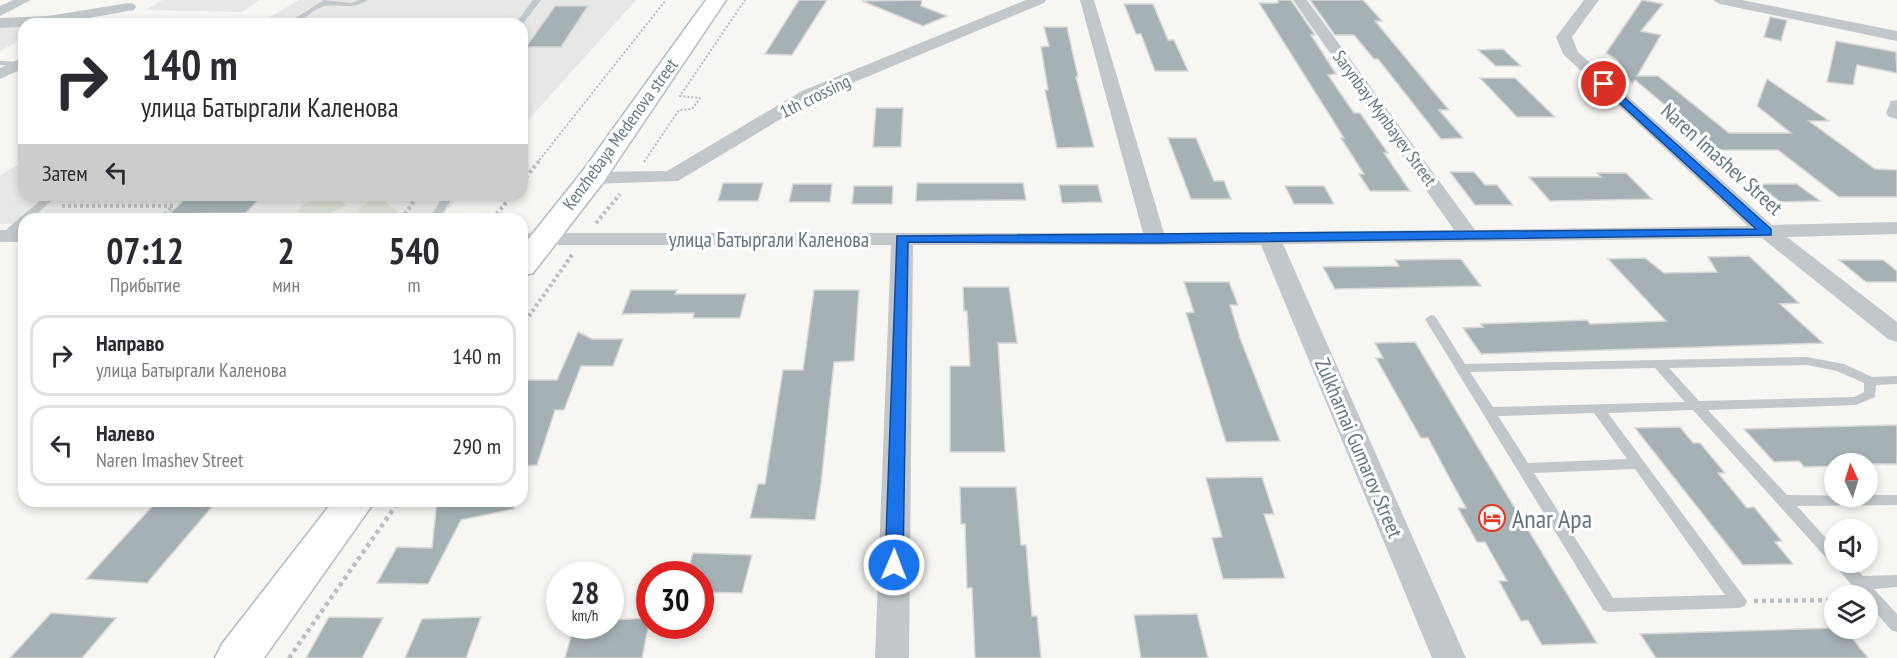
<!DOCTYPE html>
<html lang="ru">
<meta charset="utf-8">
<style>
:root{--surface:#fff;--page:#f7f7f7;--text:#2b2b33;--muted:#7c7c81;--line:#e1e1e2}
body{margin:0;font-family:"PT Sans Narrow",sans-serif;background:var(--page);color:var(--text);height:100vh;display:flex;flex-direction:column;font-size:22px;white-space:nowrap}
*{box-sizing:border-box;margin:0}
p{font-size:20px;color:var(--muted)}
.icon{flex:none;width:33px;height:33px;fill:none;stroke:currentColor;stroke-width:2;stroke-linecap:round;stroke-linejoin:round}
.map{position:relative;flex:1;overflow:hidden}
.details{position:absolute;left:18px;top:213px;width:510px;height:294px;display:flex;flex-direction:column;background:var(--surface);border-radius:18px;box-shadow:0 3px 9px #0003}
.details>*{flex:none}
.banner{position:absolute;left:18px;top:18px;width:510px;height:183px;border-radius:18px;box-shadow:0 3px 9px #0003;background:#fff;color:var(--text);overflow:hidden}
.needle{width:39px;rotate:356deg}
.buttons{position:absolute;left:1824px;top:453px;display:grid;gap:12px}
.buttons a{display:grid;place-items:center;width:54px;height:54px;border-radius:50%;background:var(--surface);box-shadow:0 3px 9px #0003;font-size:30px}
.speed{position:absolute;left:546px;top:561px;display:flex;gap:12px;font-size:30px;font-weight:700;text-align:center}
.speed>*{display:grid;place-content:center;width:78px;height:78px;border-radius:50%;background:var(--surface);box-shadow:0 3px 9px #0003;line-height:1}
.speed small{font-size:15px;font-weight:400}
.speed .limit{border:9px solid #d22;background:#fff;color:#111}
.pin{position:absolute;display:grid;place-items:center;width:51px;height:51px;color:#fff;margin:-26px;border:3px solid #fff;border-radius:50%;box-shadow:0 2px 6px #0007}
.me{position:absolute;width:66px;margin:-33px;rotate:1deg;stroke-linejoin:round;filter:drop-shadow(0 0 4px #0008)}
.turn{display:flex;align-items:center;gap:21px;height:126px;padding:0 24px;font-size:27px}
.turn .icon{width:78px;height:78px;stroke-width:2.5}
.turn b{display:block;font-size:42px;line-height:51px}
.then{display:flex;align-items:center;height:57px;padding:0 24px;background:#0003;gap:12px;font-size:22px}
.eta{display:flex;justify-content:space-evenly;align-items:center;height:102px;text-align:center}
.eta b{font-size:36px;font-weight:700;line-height:42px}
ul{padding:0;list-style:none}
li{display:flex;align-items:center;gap:18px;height:81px;margin:0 12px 9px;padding:0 12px;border:3px solid var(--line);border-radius:18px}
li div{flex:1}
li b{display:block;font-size:22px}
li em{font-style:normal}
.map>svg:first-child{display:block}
.built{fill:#e7e8e6}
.green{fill:#d9ded4}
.building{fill:#a6b1b5;stroke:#d8d8d6;stroke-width:1.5}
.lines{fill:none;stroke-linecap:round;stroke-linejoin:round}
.secondary-casing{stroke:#b4bbbe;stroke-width:3}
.path-far2{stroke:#bbbfc1;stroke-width:2;stroke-dasharray:2 2;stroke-linecap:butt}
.path-far1{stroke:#bbbfc1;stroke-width:4;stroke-dasharray:3 3;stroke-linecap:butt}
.path{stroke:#bbbfc1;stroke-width:4.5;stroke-dasharray:4 4;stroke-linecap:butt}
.lane{fill:#c1c7ca;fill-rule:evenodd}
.street{fill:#c1c7ca;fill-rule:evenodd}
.secondary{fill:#fff;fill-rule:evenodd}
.route{fill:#1a73e8;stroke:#114b97;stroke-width:1.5}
.labels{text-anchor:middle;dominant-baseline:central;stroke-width:6;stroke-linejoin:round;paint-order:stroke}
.far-street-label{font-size:18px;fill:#607680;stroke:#fff}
.street-label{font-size:21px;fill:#607680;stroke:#fff}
.near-poi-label{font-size:26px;fill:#607680;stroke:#fff;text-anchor:start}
</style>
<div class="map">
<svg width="1897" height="658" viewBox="0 0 1897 658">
<rect width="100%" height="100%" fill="#f7f6f3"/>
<g class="built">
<polygon points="162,0 260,0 242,12 146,10"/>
<polygon points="299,0 636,0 522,127 522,24 258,24"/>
<polygon points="0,27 24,28 24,38 0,51"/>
<polygon points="24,161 24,195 460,195 439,219 24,219 24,224 0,224 0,175"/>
</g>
<g class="green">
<polygon points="376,195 378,195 398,213 361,214 358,210"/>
<path d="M322 198H337L346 205C334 214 311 219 297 211L302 205Z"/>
</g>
<g class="building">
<polygon points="799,0 827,0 792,55 765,54"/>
<polygon points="922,0 921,6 947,16 923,26 862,1"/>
<polygon points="1278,0 1291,0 1315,35 1311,35 1336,74 1328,75 1354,113 1360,113 1388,153 1384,153 1410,191 1370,191 1359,174 1364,174 1341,138 1344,138 1259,3 1278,3"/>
<polygon points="1310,0 1363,0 1382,21 1375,21 1449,110 1439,110 1463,138 1441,139 1378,59 1374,59 1354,35 1335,35"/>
<polygon points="1642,0 1663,4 1641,31 1661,35 1637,76 1658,76 1729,133 1791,133 1757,106 1767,79 1829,121 1809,121 1875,169 1897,170 1897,197 1839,197 1778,150 1719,150 1635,80 1632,84 1617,60 1606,53"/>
<polygon points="1124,4 1153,4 1168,40 1174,40 1188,71 1155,71 1141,34 1136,34"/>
<polygon points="555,6 588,6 561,47 526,47"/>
<polygon points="1770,17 1787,20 1781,41 1764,37"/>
<polygon points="1044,27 1067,27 1078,77 1076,77 1094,147 1057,148 1045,90 1048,90 1041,47 1049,46"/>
<polygon points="1836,41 1896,52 1897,73 1857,65 1853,85 1827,82"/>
<polygon points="1503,49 1521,66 1496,66 1478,50"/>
<polygon points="1480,78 1515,78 1555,117 1517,117"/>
<polygon points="876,108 903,108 901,147 873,147"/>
<polygon points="1168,138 1196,138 1214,181 1224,181 1231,199 1191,199"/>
<polygon points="1450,172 1474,172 1485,185 1497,185 1513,205 1475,205"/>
<polygon points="1597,173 1626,173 1652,199 1550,201 1529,177 1601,177"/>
<polygon points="723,183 763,183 758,201 718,201"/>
<polygon points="917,183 1023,183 1026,200 916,201"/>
<polygon points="793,184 832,184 830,202 789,202"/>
<polygon points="1758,184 1797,184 1820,201 1780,202"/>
<polygon points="1059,185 1098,185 1102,202 1062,203"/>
<polygon points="854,186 893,186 892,204 852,204"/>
<polygon points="1285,186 1324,186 1334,204 1294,204"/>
<polygon points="189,195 263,195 246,213 169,214"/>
<polygon points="1749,256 1799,303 1780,304 1823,343 1481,354 1463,328 1483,327 1481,324 1587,320 1590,324 1666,321 1608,259 1645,258 1664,273 1717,272 1708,257"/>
<polygon points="1461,259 1481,286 1335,289 1323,267 1399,266 1395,260"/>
<polygon points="1839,260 1883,260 1897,271 1897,282 1866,282"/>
<polygon points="1184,282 1229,282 1238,305 1230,305 1240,338 1280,441 1226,442 1186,313 1194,312"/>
<polygon points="963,287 1009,287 1017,343 998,343 1005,452 950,452 950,366 970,366 967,311 964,311"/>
<polygon points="631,290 677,290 675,294 746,294 740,318 693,318 694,313 622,314"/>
<polygon points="814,290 859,290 854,361 834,362 821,483 815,520 750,518 758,484 765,484 783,370 803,370"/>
<polygon points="578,332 592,339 623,339 613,366 581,366 564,410 555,410 537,465 522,466 522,387 525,380 557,380"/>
<polygon points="1415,342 1482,454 1597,643 1542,645 1528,620 1521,621 1499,581 1507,581 1485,542 1477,542 1458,508 1466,508 1455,488 1428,438 1421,438 1376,358 1383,358 1375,343"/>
<polygon points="1897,425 1897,464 1834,464 1834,466 1804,467 1799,461 1774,462 1744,429"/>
<polygon points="1680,427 1693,443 1700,443 1725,473 1718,473 1747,508 1754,507 1782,541 1775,542 1793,564 1743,565 1635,428"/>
<polygon points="1262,477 1274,514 1264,514 1285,578 1223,579 1212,538 1222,537 1206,478"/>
<polygon points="960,487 1016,487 1021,545 1026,545 1032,616 1037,616 1041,658 975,658 972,588 967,588 965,524 961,524"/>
<polygon points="157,501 217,501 147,583 86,579"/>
<polygon points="437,501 513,501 514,509 461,520 428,584 377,583 397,547 432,548"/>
<polygon points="693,553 752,555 742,593 700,592 700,574 687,574"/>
<polygon points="51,613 116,618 82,658 10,658"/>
<polygon points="1197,614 1208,658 1141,658 1134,615"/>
<polygon points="329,617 383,618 362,658 306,658"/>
<polygon points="481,617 466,658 405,658 422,619"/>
<polygon points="650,618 642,658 565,658 574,626 610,626 610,620"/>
<polygon points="1834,628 1844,628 1868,658 1656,658 1640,634"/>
</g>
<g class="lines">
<defs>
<g id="secondary">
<polygon points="706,0 726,0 602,184 533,273 522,276 522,247 582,172"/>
<polygon points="333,501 375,501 264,658 215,658 222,644"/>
</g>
</defs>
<use href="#secondary" class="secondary-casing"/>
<g class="path-far2">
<polyline points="644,162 679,110 692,109 700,98 680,96 745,0"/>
<polyline points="537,163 666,0"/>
</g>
<g class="path-far1">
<polyline points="522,182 539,161"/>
<polyline points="62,206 173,206 163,216 420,215"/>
<polyline points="405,214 418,195"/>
<polyline points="493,219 512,195"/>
<polyline points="596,223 620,194"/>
<polyline points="522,326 572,255"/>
</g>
<g class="path">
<polyline points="1754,601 1834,600"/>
<polyline points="289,658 399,501"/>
</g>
<g class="lane">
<path d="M324 0 352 3 358 0H368C353 10 341 4 325 6 311 9 304 24 286 24Z"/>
<polygon points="533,0 541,0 522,25 515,24"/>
<polygon points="0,61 20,62 24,64 20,66 0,65"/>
<polygon points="47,195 58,195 31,219 24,219 24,225 9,238 1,238 1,234"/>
<polygon points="444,195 454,195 439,219 429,219"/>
<path d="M1431 315 1435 316 1465 364 1807 357 1844 364 1872 377 1897 376V384L1876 385 1875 397 1856 405 1708 410 1787 495 1868 496V495H1897V505L1797 506 1834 547V562H1850L1863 576 1897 575V587L1874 589 1897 614V632L1891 630 1868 603V596H1861L1833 563 1829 561 1693 410 1608 413 1747 601 1745 606 1739 608 1609 612 1603 610 1425 319ZM1807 365 1837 371 1864 383V392L1854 397 1699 401 1669 368ZM1655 368 1685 402 1493 407 1470 372ZM1594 413 1627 459 1528 463 1498 416ZM1635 469 1725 595 1613 598 1534 473Z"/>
</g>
<g class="street">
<polygon points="13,0 31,0 0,16 0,6"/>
<polygon points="1026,0 1046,0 1044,3 814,99 678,181 592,184 585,182 582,178 585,174 592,172 667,171 802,91"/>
<polygon points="1080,0 1094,0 1164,233 1454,230 1293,0 1307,0 1475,230 1748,226 1563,54 1556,37 1584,0 1599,0 1572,37 1578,52 1772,225 1897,222 1897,234 1787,237 1897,322 1897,342 1888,339 1762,238 1283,244 1466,658 1432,658 1261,245 913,245 909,658 875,658 891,245 522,245 522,233 1143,233"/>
<polygon points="1713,0 1742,0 1897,31 1897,41 1720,4"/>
<polygon points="129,3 134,4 136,7 134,10 55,24 24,24 24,27 0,28 0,18 48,16"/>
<polygon points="24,57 24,68 0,79 0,68"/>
<polygon points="1897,100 1897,119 1889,117 1886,113 1891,101"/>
<rect x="0" y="230" width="24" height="12"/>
</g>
<use href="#secondary" class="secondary"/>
</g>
<polygon class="route" points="1601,82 1607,82 1771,229 1771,235 1155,243 908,242 903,565 900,570 894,572 888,570 885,565 897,236 1756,229 1601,86"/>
<defs>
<symbol id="hotel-ring" viewBox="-11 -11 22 22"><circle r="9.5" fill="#fff" stroke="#eb331f" stroke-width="1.5"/><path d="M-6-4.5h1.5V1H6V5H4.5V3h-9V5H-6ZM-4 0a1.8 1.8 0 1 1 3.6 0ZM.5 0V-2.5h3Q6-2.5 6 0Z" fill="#eb331f"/></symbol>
</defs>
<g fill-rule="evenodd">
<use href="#hotel-ring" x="1477" y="503" width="30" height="30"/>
</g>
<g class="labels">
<g class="far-street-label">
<text transform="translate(815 96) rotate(-26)">1th crossing</text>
<text transform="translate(1385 118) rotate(54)">Sarynbay Mynbayev Street</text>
<text transform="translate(620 134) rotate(-54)">Kenzhebaya Medenova street</text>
</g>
<g class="street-label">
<text transform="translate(1722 159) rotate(42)">Naren Imashev Street</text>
<text x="769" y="239">улица Батыргали Каленова</text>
<text transform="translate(1359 448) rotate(67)">Zulkharnai Gumarov Street</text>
</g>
<g class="near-poi-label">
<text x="1512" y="518">Anar Apa</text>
</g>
</g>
</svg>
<div class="buttons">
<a><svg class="needle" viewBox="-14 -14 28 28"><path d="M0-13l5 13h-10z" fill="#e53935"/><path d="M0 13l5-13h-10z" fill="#7c7c81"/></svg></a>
<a><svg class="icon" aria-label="sound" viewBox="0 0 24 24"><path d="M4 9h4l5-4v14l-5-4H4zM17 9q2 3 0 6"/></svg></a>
<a><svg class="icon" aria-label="layers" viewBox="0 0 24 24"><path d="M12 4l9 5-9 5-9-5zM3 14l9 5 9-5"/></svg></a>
</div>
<div class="speed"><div>28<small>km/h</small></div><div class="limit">30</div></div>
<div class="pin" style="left:1604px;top:84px;background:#d93025"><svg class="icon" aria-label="arrive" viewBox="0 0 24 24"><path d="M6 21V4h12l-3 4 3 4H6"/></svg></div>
<svg class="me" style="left:894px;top:565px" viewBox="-20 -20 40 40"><circle r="17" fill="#1a73e8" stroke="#fff" stroke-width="3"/><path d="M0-11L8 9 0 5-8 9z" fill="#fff"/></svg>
<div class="banner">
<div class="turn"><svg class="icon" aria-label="right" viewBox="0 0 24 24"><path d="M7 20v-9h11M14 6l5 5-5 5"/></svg><div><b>140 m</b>улица Батыргали Каленова</div></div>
<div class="then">Затем<svg class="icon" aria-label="left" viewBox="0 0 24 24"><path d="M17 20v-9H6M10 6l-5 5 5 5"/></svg></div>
</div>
<section class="details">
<div class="eta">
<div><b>07:12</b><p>Прибытие</p></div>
<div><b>2</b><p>мин</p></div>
<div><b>540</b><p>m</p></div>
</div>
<ul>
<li><svg class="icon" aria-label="right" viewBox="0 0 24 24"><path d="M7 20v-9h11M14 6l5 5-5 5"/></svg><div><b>Направо</b><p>улица Батыргали Каленова</p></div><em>140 m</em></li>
<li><svg class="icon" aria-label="left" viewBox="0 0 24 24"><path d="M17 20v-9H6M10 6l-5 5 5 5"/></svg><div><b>Налево</b><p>Naren Imashev Street</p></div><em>290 m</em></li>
</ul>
</section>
</div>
